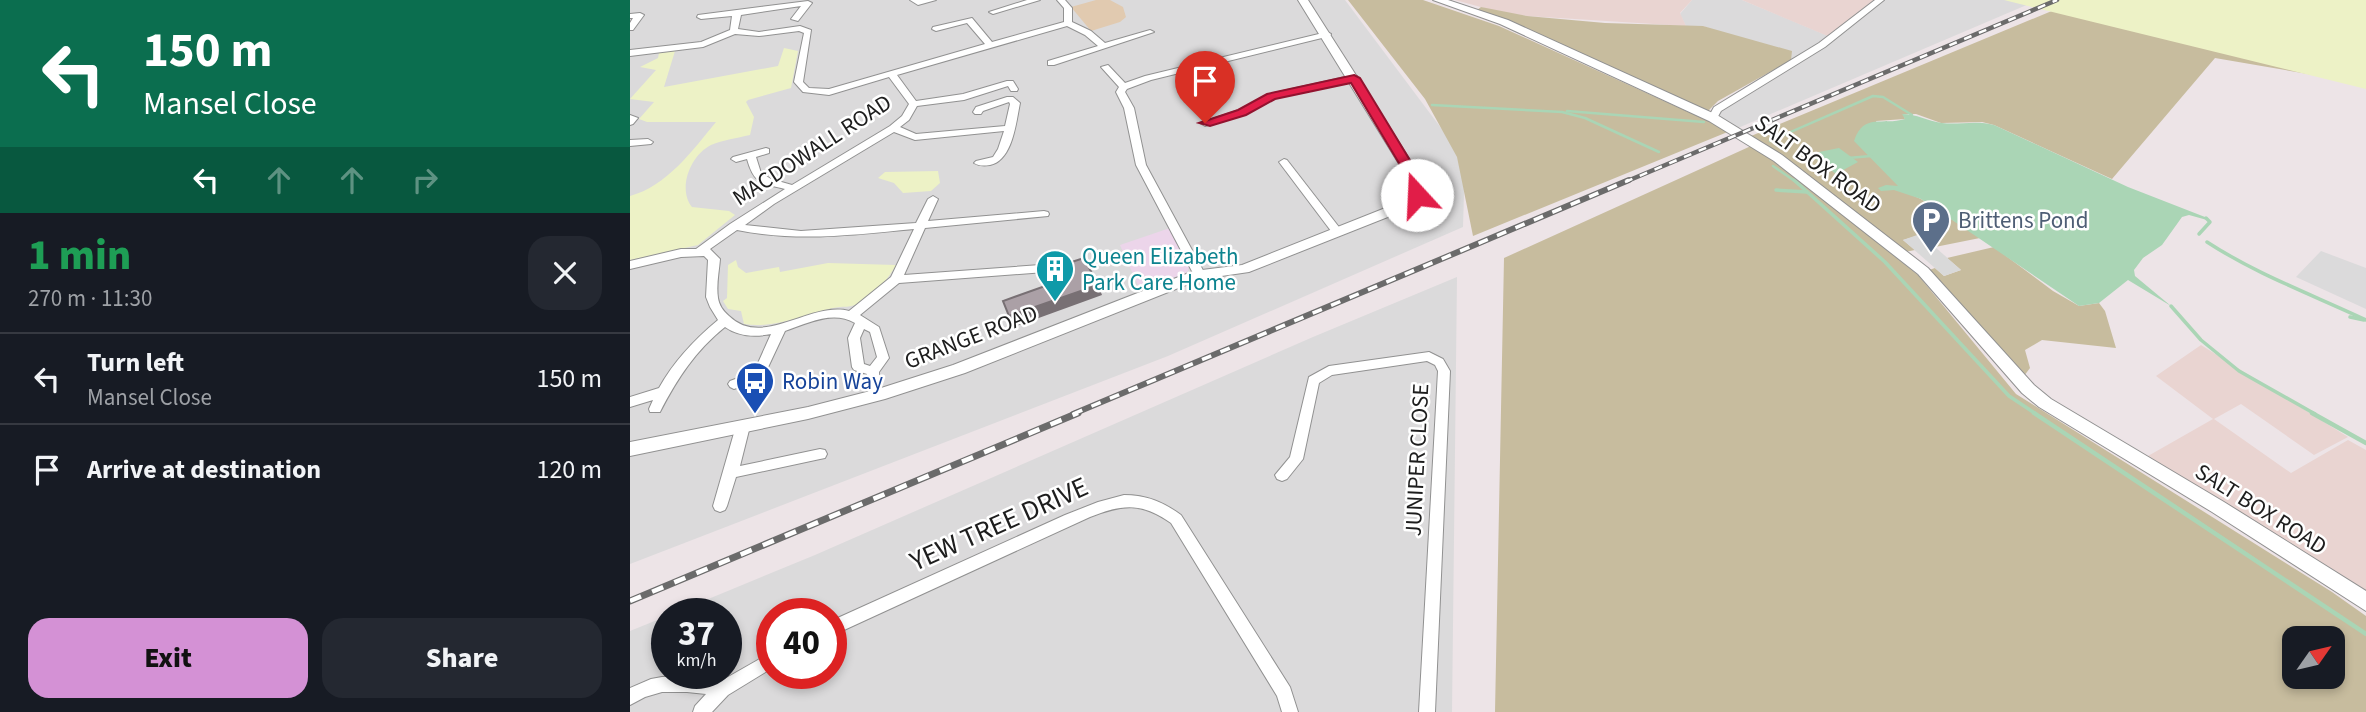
<!DOCTYPE html>
<meta charset="utf-8">
<style>
:root{--surface:#171b24;--page:#242831;--text:#f1f3f6;--muted:#9ea1a6;--line:#363941;--accent:#d491d5}
body{margin:0;font-family:"Source Sans 3",sans-serif;background:var(--page);color:var(--text);height:100vh;display:flex;flex-direction:column;font-size:26px;white-space:nowrap}
*{box-sizing:border-box;margin:0}
p{font-size:23px;color:var(--muted)}
.icon{flex:none;width:38px;height:38px;fill:none;stroke:currentColor;stroke-width:2;stroke-linecap:round;stroke-linejoin:round}
.map{position:relative;flex:1;overflow:hidden}
.panel{display:flex;flex-direction:column;background:var(--surface);width:630px}
.panel>*{flex:none}
.guide{background:#0b6e4f;color:#fff;overflow:hidden}
.needle{width:46px;rotate:56deg}
.controls{position:absolute;left:1652px;top:626px;display:grid;gap:14px}
.controls a{display:grid;place-items:center;width:63px;height:63px;border-radius:14px;background:var(--surface);box-shadow:0 4px 10px #0003;font-size:35px}
.speed{position:absolute;left:21px;top:598px;display:flex;gap:14px;font-size:35px;font-weight:700;text-align:center}
.speed>*{display:grid;place-content:center;width:91px;height:91px;border-radius:50%;background:var(--surface);box-shadow:0 4px 10px #0003;line-height:1}
.speed small{font-size:18px;font-weight:400}
.speed .limit{border:10px solid #d22;background:#fff;color:#111}
.pin{position:absolute;display:grid;place-items:center;width:60px;height:60px;color:#fff;margin:-72px -30px;border-radius:50% 50% 50% 0;rotate:-45deg;box-shadow:0 0 7px #0007}
.pin .icon{rotate:45deg}
.me{position:absolute;width:77px;margin:-38px;rotate:340deg;stroke-linejoin:round;filter:drop-shadow(0 0 5px #0008)}
.turn{display:flex;align-items:center;gap:24px;height:147px;padding:0 28px;font-size:32px}
.turn .icon{width:91px;height:91px;stroke-width:2.5}
.turn b{display:block;font-size:49px;line-height:60px}
.lanes{display:flex;align-items:center;height:66px;padding:0 28px;background:#0003;justify-content:center;gap:35px;direction:ltr}
.lanes .off{opacity:.35}
.round{display:grid;place-items:center;flex:none;width:74px;height:74px;border-radius:21px;background:var(--page)}
.headline{display:flex;align-items:center;justify-content:space-between;height:119px;padding:0 28px}
h1{font-size:42px;font-weight:800;line-height:52px;color:#1e9e55}
.action{display:flex;gap:14px;margin-top:auto;padding:14px 28px}
.action a{flex:1;height:80px;border-radius:21px;background:var(--accent);color:#111;font-size:28px;font-weight:800;line-height:80px;text-align:center}
.action a+a{background:var(--page);color:var(--text)}
ul{padding:0;list-style:none}
li{display:flex;align-items:center;gap:21px;height:91px;padding:0 28px;border-top:2px solid var(--line)}
li div{flex:1}
li b{display:block;font-size:26px}
li em{font-style:normal}
main{display:flex;flex:1;min-height:0}
.map>svg:first-child{display:block}
.residential{fill:#dbdadb;fill-rule:evenodd}
.commercial{fill:#ecd5ea}
.farmland{fill:#e9d4d1}
.grass{fill:#e1cab0}
.forest{fill:#c7bc9e;fill-rule:evenodd}
.park{fill:#edf2c6}
.parking{fill:#d9d9d9}
.water{fill:#aad5b5}
.lines{fill:none;stroke-linecap:round;stroke-linejoin:round}
.stream-far2{stroke:#aad5b5;stroke-width:2.5}
.stream-far1{stroke:#aad5b5;stroke-width:3.5}
.stream{stroke:#aad5b5;stroke-width:4.5}
.minor-casing{stroke:#919191;stroke-width:2}
.tertiary-casing{stroke:#919191;stroke-width:2}
.minor{fill:#fff;fill-rule:evenodd}
.tertiary{fill:#fff;fill-rule:evenodd}
.rail-far2-casing{stroke:#6b6b6b;stroke-width:4.5}
.rail-far1-casing{stroke:#6b6b6b;stroke-width:6}
.rail-casing{stroke:#6b6b6b;stroke-width:7}
.rail-far2{stroke:#fff;stroke-width:2.5;stroke-dasharray:8;stroke-linecap:butt}
.rail-far1{stroke:#fff;stroke-width:3.5;stroke-dasharray:10;stroke-linecap:butt}
.rail{stroke:#fff;stroke-width:4.5;stroke-dasharray:12;stroke-linecap:butt}
.shaded-wall{fill:#787074}
.building{fill:#aba0a6;stroke:#787074;stroke-width:2}
.route{fill:#e11d48;stroke:#92132f;stroke-width:2}
.labels{text-anchor:middle;dominant-baseline:central;stroke-width:5;stroke-linejoin:round;paint-order:stroke}
.street-label{font-size:23px;fill:#1d1d1d;stroke:#fff}
.service-label{font-size:23px;fill:#4e5e75;stroke:#fff;text-anchor:start}
.culture-label{font-size:23px;fill:#0d838f;stroke:#fff;text-anchor:start}
.transit-label{font-size:23px;fill:#164399;stroke:#fff;text-anchor:start}
.near-street-label{font-size:28px;fill:#1d1d1d;stroke:#fff}
</style>
<main>
<section class="panel">
<div class="guide">
<div class="turn"><svg class="icon" aria-label="left" viewBox="0 0 24 24"><path d="M17 20v-9H6M10 6l-5 5 5 5"/></svg><div><b>150 m</b>Mansel Close</div></div>
<div class="lanes"><svg class="icon" aria-label="left" viewBox="0 0 24 24"><path d="M17 20v-9H6M10 6l-5 5 5 5"/></svg><svg class="icon off" aria-label="ahead" viewBox="0 0 24 24"><path d="M12 20V5M6 11l6-6 6 6"/></svg><svg class="icon off" aria-label="ahead" viewBox="0 0 24 24"><path d="M12 20V5M6 11l6-6 6 6"/></svg><svg class="icon off" aria-label="right" viewBox="0 0 24 24"><path d="M7 20v-9h11M14 6l5 5-5 5"/></svg></div>
</div>
<div class="headline"><div><h1>1 min</h1><p>270 m · 11:30</p></div><a class="round"><svg class="icon" aria-label="close" viewBox="0 0 24 24"><path d="M6 6l12 12M18 6L6 18"/></svg></a></div>
<ul>
<li><svg class="icon" aria-label="left" viewBox="0 0 24 24"><path d="M17 20v-9H6M10 6l-5 5 5 5"/></svg><div><b>Turn left</b><p>Mansel Close</p></div><em>150 m</em></li>
<li><svg class="icon" aria-label="arrive" viewBox="0 0 24 24"><path d="M6 21V4h12l-3 4 3 4H6"/></svg><div><b>Arrive at destination</b></div><em>120 m</em></li>
</ul>
<div class="action"><a>Exit</a><a>Share</a></div>
</section>
<div class="map">
<svg width="1736" height="712" viewBox="0 0 1736 712">
<rect width="100%" height="100%" fill="#ede4e7"/>
<g class="residential">
<polygon points="0,0 715,0 835,160 833,227 538,356 0,564"/>
<polygon points="1062,0 1112,0 1203,38 1250,0 1389,0 1399,4 1108,128 1089,118 1087,109 1166,63 1073,26 1056,26 1050,14"/>
<polygon points="1691,251 1736,268 1736,309 1666,277"/>
<path d="M827 277 822 712H0V631L37 616V674H96V614H42L185 555 683 337ZM142 614H201V674H142Z"/>
</g>
<polygon class="commercial" points="540,228 560,263 558,271 551,277 511,292 490,245"/>
<g class="farmland">
<polygon points="825,0 1062,0 1050,13 1056,26 897,16 869,12"/>
<polygon points="1112,0 1244,0 1200,37"/>
<polygon points="1571,345 1718,437 1684,455 1611,404 1584,419 1661,473 1718,440 1736,450 1736,591 1518,456 1583,419 1526,376"/>
</g>
<polygon class="grass" points="466,0 480,0 493,7 496,17 490,22 461,31 441,7"/>
<g class="forest">
<polygon points="718,0 793,0 869,26 1100,131 843,236 827,157 795,99"/>
<polygon points="1448,0 1660,0 1736,84 1585,58 1482,179 1364,125 1352,122 1311,123 1286,114 1273,114 1275,119 1246,121 1277,193 1291,199 1350,238 1305,247 1290,235 1273,240 1285,250 1275,252 1139,147 1121,136"/>
<polygon points="851,7 897,16 975,23 1073,26 1162,51 1161,60 1088,101 1077,112 880,21 847,10"/>
<path d="M1121 146 1164 175 1288 275 1386 394 1702 592 1736 616V712H865L874 258ZM1664 639H1703V677H1664Z"/>
<polygon points="1364,247 1423,291 1449,306 1469,303 1475,311 1486,348 1412,340 1395,350 1400,368 1394,376 1296,271 1305,268 1314,276 1331,270 1317,258"/>
</g>
<g class="park">
<polygon points="1374,0 1736,0 1736,89"/>
<path d="M154 48 168 51 161 88 118 100 116 102 124 117 120 135C107 138 93 140 81 145 61 155 47 188 62 207L99 211 105 215 68 245 0 260V196C37 186 62 151 86 122H17L9 119 24 102 0 99 26 70 10 67 28 58 29 53 45 51 34 87 148 66Z"/>
<polygon points="308,171 310,183 301,191 273,193 264,183 248,178 255,172"/>
<path d="M106 260 108 267 116 273 149 267 150 272 198 263 266 265C257 281 246 293 229 303 222 308 212 306 203 308 173 315 145 329 114 324L111 311 98 309 93 301 97 298 98 265Z"/>
</g>
<polygon class="parking" points="1290,234 1305,247 1331,270 1314,276 1273,240"/>
<g class="water">
<path d="M1272 114C1287 114 1297 121 1312 123 1329 125 1347 120 1364 125L1498 187 1575 217 1577 220 1559 215 1552 217 1532 245 1513 258 1504 270 1505 276 1541 306 1498 280 1469 303 1449 306 1291 199 1264 190 1251 191 1248 188 1256 185 1268 186 1224 141C1234 112 1252 126 1275 119Z"/>
<polygon points="1209,148 1228,162 1206,174 1179,154"/>
</g>
<g class="lines">
<g class="stream-far2">
<polyline points="802,105 932,112 955,118 1029,152"/>
<polyline points="937,111 1074,122"/>
<polyline points="1140,141 1243,96 1253,97 1282,115"/>
<polyline points="1218,158 1241,156"/>
<polyline points="1143,166 1166,182"/>
</g>
<g class="stream-far1">
<polyline points="1164,180 1255,262 1379,396 1406,414"/>
<polyline points="1146,190 1177,192"/>
<polyline points="1569,234 1580,222 1576,218"/>
<path d="M1577 242C1626 274 1683 295 1736 320"/>
<polyline points="1541,306 1571,340 1609,371 1685,414"/>
<polyline points="1720,317 1734,320"/>
</g>
<g class="stream">
<polyline points="1404,413 1736,634"/>
<polyline points="1682,413 1736,443"/>
</g>
<defs>
<g id="minor">
<polygon points="280,0 306,0 288,5"/>
<polygon points="397,0 410,0 363,14 359,12"/>
<path d="M427 0H435L442 8V22L461 31 475 43 520 30 524 32 424 65H418V61L468 46 455 35 437 26 267 75 286 101 333 94 377 81H383L388 89 387 91H381L378 86 334 100 287 106 279 120 270 127 286 134 375 126 380 104 379 102 353 111 351 114H345L343 112 346 107 377 97H383L390 103C386 122 383 160 360 165 353 166 349 166 344 163L346 161 363 157 368 149 374 131 285 140 264 132 144 204 115 225 171 231 286 223 298 199 303 196 308 199 298 221 414 211 418 212 419 214 418 216 295 228 274 275 424 264 430 268 428 271 269 283 230 315 249 327 259 358 249 372 250 397 249 400H239L237 374 224 370 222 367 218 338 225 323C203 310 178 323 155 331L133 378 104 389 100 387 98 384 100 381 124 372 141 334C126 337 109 337 95 327 65 351 47 379 30 412H20L19 409 23 400 0 407V397L29 388C44 361 64 340 88 320L80 307 76 297 78 260 74 256 51 257 0 269V261L51 249H66L100 224 155 189C131 183 124 184 117 159L106 162 101 159 103 157 136 148 139 149V153L126 157 131 173 141 179 162 185 260 126 272 116 279 104 259 77 199 95 173 92 164 82 174 33 169 31 129 36 105 34 73 47 0 56V50L71 42 100 30 102 16 71 19 67 17 68 15 178 1 182 3 168 21 161 19 171 6 111 15 108 29 129 32 170 26 181 30 173 82 179 88 199 89 355 44 337 23 306 31 302 29 303 27 342 18 362 42 434 22V8ZM284 229 261 277 219 311C180 301 133 349 99 316 93 311 89 305 88 298 86 285 89 272 90 259L80 249 107 230C166 242 224 235 284 229ZM234 329 240 332 247 357 240 366 234 364 230 338Z"/>
<polygon points="1245,0 1254,0 1195,47 1091,111 1086,120 1080,120 1078,118 1084,107 1189,43"/>
<polygon points="10,13 14,15 3,30 0,30 0,23 3,18 0,18 0,14"/>
<polygon points="697,32 701,34 700,36 521,80 497,89 495,92 504,108 516,165 575,274 573,277 565,277 506,165 494,108 486,92 489,87 471,67 478,65 495,83 515,76"/>
<polygon points="724,75 727,76 727,80 645,98 615,114 575,126 570,123 609,110 639,94"/>
<polygon points="0,115 8,118 3,124 0,125"/>
<polygon points="18,139 23,142 21,144 0,146 0,140"/>
<polygon points="654,159 657,160 712,231 713,233 712,235 704,235 649,162"/>
<polygon points="799,352 813,359 820,371 805,712 789,712 808,371 805,365 797,361 702,375 689,383 673,459 657,479 652,481 647,479 645,475 660,457 679,377 699,366"/>
<polygon points="113,421 118,422 120,426 110,466 190,449 195,450 197,454 195,458 190,459 106,477 97,506 95,510 90,512 85,510 83,506 106,426 108,422"/>
<path d="M494 495C517 495 533 502 551 515L660 687 668 712H652L647 696 541 523C511 502 493 504 460 517L201 636V621L435 515 468 502Z"/>
<polygon points="142,652 142,668 98,695 82,712 63,712 65,706 76,694 57,692 32,692 15,697 0,705 0,688 21,679 32,677 57,676 91,681"/>
</g>
<g id="tertiary">
<polygon points="668,0 678,0 796,185 794,195 783,207 619,272 571,279 335,373 255,399 178,419 0,456 0,442 178,407 248,389 323,365 564,271 612,265 773,201 781,194 782,185"/>
<polygon points="803,0 818,0 878,20 1087,115 1152,155 1298,268 1404,385 1421,399 1594,502 1736,591 1736,611 1582,512 1409,407 1392,393 1288,274 1144,161 1079,121 870,24"/>
</g>
</defs>
<use href="#minor" class="minor-casing"/>
<use href="#tertiary" class="tertiary-casing"/>
<use href="#minor" class="minor"/>
<use href="#tertiary" class="tertiary"/>
<defs>
<polyline id="rail-far2" points="995,182 1427,0"/>
<polyline id="rail-far1" points="443,414 999,180"/>
<polyline id="rail" points="0,601 448,413"/>
</defs>
<use href="#rail-far2" class="rail-far2-casing"/>
<use href="#rail-far1" class="rail-far1-casing"/>
<use href="#rail" class="rail-casing"/>
<use href="#rail-far2" class="rail-far2"/>
<use href="#rail-far1" class="rail-far1"/>
<use href="#rail" class="rail"/>
</g>
<polygon class="shaded-wall" points="468,285 472,295 384,327 379,316"/>
<polygon class="building" points="454,258 468,285 379,316 373,301 435,279 429,266"/>
<polygon class="route" points="724,75 730,78 795,185 792,197 782,197 780,195 782,185 721,83 645,99 616,115 580,126 569,123 608,110 637,94"/>
<defs>
<symbol id="parking-pin" viewBox="-11 -11 22 30"><path d="M0 17L-7.5 6A9.5 9.5 0 1 1 7.5 6Z" fill="#5c6f8a" stroke="#fff"/><path d="M-3.5-5.5H1a3.5 3.5 0 0 1 0 7H-1V5.5H-3.5ZM-1-3.4V-.6H.8a1.4 1.4 0 0 0 0-2.8Z" fill="#fff"/></symbol>
<symbol id="building-pin" viewBox="-11 -11 22 30"><path d="M0 17L-7.5 6A9.5 9.5 0 1 1 7.5 6Z" fill="#0f9aa8" stroke="#fff"/><path d="M-4-6H4V6H1V3H-1V6H-4ZM-2.5-4.3h1.7v1.8h-1.7ZM.8-4.3h1.7v1.8H.8ZM-2.5-1h1.7V.8h-1.7ZM.8-1h1.7V.8H.8Z" fill="#fff"/></symbol>
<symbol id="bus-pin" viewBox="-11 -11 22 30"><path d="M0 17L-7.5 6A9.5 9.5 0 1 1 7.5 6Z" fill="#1a4fb4" stroke="#fff"/><path d="M-5-6H5V4H4V6H2V4H-2V6H-4V4H-5ZM-3.5-4V0h7V-4ZM-3.5 1.2v1.5H-2V1.2ZM2 1.2v1.5H3.5V1.2Z" fill="#fff"/></symbol>
</defs>
<g fill-rule="evenodd">
<use href="#parking-pin" x="1279" y="198" width="44" height="60"/>
<use href="#building-pin" x="403" y="247" width="44" height="60"/>
<use href="#bus-pin" x="103" y="359" width="44" height="60"/>
</g>
<g class="labels">
<g class="street-label">
<text transform="translate(182 150) rotate(-33)">MACDOWALL ROAD</text>
<text transform="translate(1188 164) rotate(36)">SALT BOX ROAD</text>
<text transform="translate(341 337) rotate(-21)">GRANGE ROAD</text>
<text transform="translate(787 460) rotate(-87)">JUNIPER CLOSE</text>
<text transform="translate(1631 509) rotate(32)">SALT BOX ROAD</text>
</g>
<g class="service-label">
<text x="1328" y="220">Brittens Pond</text>
</g>
<g class="culture-label">
<text x="452" y="256">Queen Elizabeth<tspan x="452" dy="26">Park Care Home</tspan></text>
</g>
<g class="transit-label">
<text x="152" y="381">Robin Way</text>
</g>
<g class="near-street-label">
<text transform="translate(369 524) rotate(-24)">YEW TREE DRIVE</text>
</g>
</g>
</svg>
<div class="controls">
<a><svg class="needle" viewBox="-14 -14 28 28"><path d="M0-13l5 13h-10z" fill="#e53935"/><path d="M0 13l5-13h-10z" fill="#9ea1a6"/></svg></a>
</div>
<div class="speed"><div>37<small>km/h</small></div><div class="limit">40</div></div>
<div class="pin" style="left:575px;top:123px;background:#d93025"><svg class="icon" aria-label="arrive" viewBox="0 0 24 24"><path d="M6 21V4h12l-3 4 3 4H6"/></svg></div>
<svg class="me" style="left:787px;top:195px" viewBox="-20 -20 40 40"><circle r="19" fill="#fff"/><path d="M0-13L10 11 0 6-10 11z" fill="#e11d48"/></svg>
</div>
</main>
